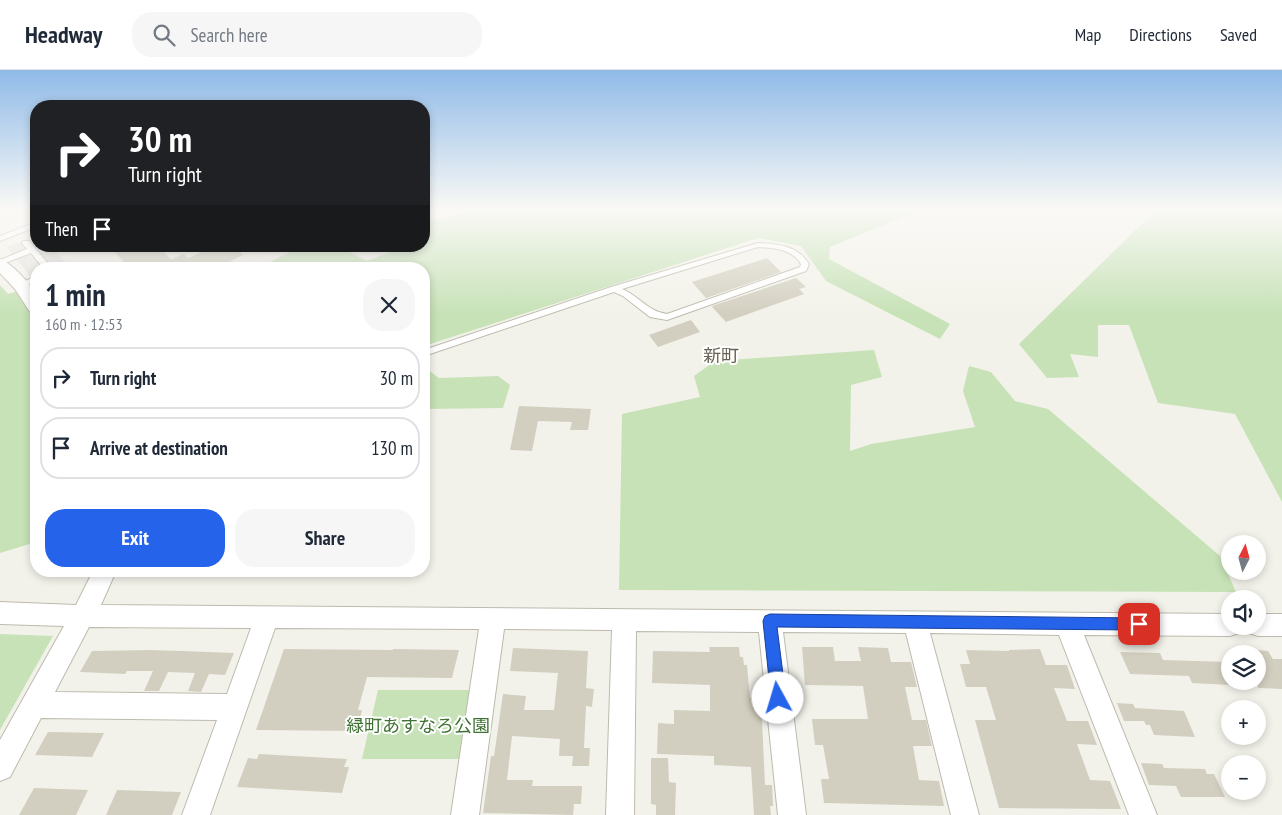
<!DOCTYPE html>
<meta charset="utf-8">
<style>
:root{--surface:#fff;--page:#f6f6f7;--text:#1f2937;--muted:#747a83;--line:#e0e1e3;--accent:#2563eb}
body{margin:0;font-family:"PT Sans Narrow","Noto Sans JP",sans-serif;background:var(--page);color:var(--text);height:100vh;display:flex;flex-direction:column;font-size:19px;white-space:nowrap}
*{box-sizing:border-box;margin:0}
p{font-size:16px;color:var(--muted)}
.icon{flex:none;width:28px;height:28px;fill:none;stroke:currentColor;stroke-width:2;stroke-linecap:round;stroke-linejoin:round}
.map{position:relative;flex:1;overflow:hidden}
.side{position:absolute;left:30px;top:192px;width:400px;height:315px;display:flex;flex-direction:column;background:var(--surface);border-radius:20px;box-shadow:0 2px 8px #0003}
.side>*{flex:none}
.banner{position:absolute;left:30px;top:30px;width:400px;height:152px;border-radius:20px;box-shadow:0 2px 8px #0003;background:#202124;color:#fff;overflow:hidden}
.needle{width:32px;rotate:6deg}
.tools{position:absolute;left:1221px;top:465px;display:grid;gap:10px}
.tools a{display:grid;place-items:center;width:45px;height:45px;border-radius:50%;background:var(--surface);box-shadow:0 2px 8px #0003;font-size:25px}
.pin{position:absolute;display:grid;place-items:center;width:42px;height:42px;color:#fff;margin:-21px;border-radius:10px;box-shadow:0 2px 8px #0006}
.me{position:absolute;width:55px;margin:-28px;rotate:354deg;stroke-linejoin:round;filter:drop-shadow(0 0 4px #0008)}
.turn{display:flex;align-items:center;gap:18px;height:105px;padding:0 15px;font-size:22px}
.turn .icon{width:65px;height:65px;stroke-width:2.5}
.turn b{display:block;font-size:35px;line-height:42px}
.then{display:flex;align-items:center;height:48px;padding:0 15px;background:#0003;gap:10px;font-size:19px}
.round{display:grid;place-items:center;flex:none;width:52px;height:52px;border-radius:20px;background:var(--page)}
.head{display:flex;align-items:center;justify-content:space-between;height:85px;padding:0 15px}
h1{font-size:30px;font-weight:700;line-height:38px}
.primary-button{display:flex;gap:10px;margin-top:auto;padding:10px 15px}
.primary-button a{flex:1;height:58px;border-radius:20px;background:var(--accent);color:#fff;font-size:20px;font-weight:700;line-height:58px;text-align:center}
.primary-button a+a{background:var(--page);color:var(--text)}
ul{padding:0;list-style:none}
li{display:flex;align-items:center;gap:15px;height:62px;margin:0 10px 8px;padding:0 5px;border:2px solid var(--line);border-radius:20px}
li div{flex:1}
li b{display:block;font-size:19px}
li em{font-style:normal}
header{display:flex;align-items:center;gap:30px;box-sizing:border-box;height:70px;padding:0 25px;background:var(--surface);border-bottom:1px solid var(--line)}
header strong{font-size:24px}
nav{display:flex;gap:28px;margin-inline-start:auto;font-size:18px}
.search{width:350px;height:45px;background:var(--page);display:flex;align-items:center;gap:12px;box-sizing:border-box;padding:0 18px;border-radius:20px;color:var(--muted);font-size:19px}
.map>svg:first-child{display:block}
.green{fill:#c7e2b7}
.parking{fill:#e5e4e0}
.building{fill:#d3cfc0}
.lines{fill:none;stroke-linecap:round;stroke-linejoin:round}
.lane-casing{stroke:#bdbaad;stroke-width:2}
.street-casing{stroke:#bdbaad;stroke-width:2}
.lane{fill:#fff;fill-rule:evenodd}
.street{fill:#fff;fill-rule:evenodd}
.route{fill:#2563eb;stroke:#184099}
.labels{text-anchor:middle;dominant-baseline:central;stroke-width:4;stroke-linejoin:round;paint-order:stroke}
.quarter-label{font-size:18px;fill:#676251;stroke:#fff}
.near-park-label{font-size:18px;fill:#3f7133;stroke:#fff}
</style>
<header>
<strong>Headway</strong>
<div class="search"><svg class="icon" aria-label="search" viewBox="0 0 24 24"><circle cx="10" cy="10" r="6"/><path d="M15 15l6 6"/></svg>Search here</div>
<nav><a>Map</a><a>Directions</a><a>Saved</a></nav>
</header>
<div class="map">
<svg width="1282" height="745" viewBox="0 0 1282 745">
<rect width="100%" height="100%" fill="#f3f2ea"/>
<g class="green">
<polygon points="475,140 920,140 830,177 829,189 950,254 940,269 826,211 801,176 758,168 424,276 424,199 256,199 302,176 338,176 367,191 407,176 424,176 424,150 439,150"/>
<polygon points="1156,140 1282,140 1282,432 1235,344 1158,333 1129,255 1098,255 1098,287 1070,284 1079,307 1047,308 1019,274"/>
<polygon points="0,215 8,224 36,215 36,472 0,483"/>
<polygon points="874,280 882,307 851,315 850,381 871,374 975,357 963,321 969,296 991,302 1015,331 1048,339 1220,486 1236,522 619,520 622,344 700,327 694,306 715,291"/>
<polygon points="424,297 439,308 498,306 510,315 503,338 424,339"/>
<polygon points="0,564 53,566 0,660"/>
<polygon points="378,620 474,620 464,689 362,689"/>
</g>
<polygon class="parking" points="36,165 36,176 51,176 71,199 36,199 36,214 7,177"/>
<g class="building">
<polygon points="126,176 158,176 171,189 184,184 188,188 216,176 233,176 243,185 214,199 130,199 114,181"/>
<polygon points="767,188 781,202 706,228 692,212"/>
<polygon points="796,208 806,217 799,219 804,224 726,252 713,238 712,236"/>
<polygon points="691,250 700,262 658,277 649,265"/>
<polygon points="519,336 591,339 588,360 570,360 572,352 538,351 532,381 510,380"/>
<polygon points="709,577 739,577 740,587 743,587 744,595 747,595 750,628 761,628 765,715 772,715 773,736 770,736 771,745 754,745 751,697 714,695 714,686 657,684 658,653 674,654 674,640 710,641 710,615 652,613 653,581 710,582"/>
<polygon points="802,577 833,577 835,591 861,591 858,577 888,578 891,592 911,592 917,617 905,617 912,650 926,650 932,676 913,676 919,710 939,711 944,736 824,733 821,709 829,709 823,675 815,675 812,649 868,649 863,616 805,615"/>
<polygon points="513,578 588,581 586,618 594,619 592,637 586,636 584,678 590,678 589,696 572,696 573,686 559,686 560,669 512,666 507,710 533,710 532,716 582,716 581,734 574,734 573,745 483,743 491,686 494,686 503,624 526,626 524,640 554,640 558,603 510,601"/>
<polygon points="284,579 393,580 393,579 459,580 452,608 367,607 358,640 362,640 357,661 256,660"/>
<polygon points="1040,579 1046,595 1067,595 1075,619 1054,618 1067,651 1088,651 1097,675 1077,674 1090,710 1110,711 1121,739 999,738 975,650 996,650 986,617 966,617 960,594 970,594 966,580 1009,581 1009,580"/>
<polygon points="150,580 182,581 234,583 225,605 209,604 201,622 188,621 195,603 168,602 159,621 144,621 153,601 127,601 125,604 80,602 92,581"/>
<polygon points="1258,580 1268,581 1273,589 1282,589 1282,619 1258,618"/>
<polygon points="1120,582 1160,583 1163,590 1230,592 1230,615 1192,613 1189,606 1130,604"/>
<polygon points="1117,633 1133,634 1135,638 1184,641 1195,667 1154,665 1150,655 1146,655 1144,651 1124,651"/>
<polygon points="48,662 104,663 92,687 35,685"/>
<polygon points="259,684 347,689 344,697 349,697 342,723 237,717 248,688 257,689"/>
<polygon points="651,688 668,688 669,712 676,713 675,745 656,745 656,735 651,734"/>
<polygon points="1141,693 1162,694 1164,698 1205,699 1207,704 1214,704 1225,727 1181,727 1176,716 1149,715"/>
<polygon points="34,718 88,720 76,745 19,745"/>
<polygon points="117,720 181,722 172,745 106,745"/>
</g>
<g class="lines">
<defs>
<g id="lane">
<polygon points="36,152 36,157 0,171 0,166"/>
<polygon points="23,171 29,171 53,199 44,199 31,183 0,195 0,190 27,179 22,173"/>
<path d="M758 173C778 174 797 175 809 194L806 201 667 250 650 247 623 226 614 222 424 286V280L611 217ZM758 177C775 178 792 179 801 194L800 197 667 244C647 241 639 226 622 219Z"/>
<polygon points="387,176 397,176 398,177 394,179"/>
<polygon points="36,206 36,211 21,218 17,215"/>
</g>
<g id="street">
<path d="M0 189C10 192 34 216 36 227 37 232 36 238 36 243L30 242 15 219 0 203Z"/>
<path d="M93 501H116L101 535 1230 544V556H1242L1239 563 1230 566 1084 565 1157 745H1129L1059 565 930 563 979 745H951L906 563 783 562 806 745H778L759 562 636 561 634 745H606L612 560 504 559 479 745H451L479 559 275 558 210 745H182L217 650 41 648 10 707 0 711V670L64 556 0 554V532L76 535ZM89 557 251 558 227 624 55 622Z"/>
<polygon points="1258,544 1282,544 1282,566 1258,566 1249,563 1246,556 1258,556"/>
</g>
</defs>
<use href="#lane" class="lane-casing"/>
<use href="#street" class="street-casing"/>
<use href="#lane" class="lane"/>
<use href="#street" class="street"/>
</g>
<linearGradient id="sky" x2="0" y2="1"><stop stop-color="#90bbe8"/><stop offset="0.57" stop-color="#faf9f6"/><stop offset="1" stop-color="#faf9f6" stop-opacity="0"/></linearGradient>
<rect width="1282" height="244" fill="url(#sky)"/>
<polygon class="route" points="770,544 1139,548 1144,549 1146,554 1144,559 1139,560 777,557 786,628 784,634 778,636 773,634 771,628 763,551 765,546"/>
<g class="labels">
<g class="quarter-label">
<text x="721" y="285">新町</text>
</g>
<g class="near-park-label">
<text x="418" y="655">緑町あすなろ公園</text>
</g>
</g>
</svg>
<div class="tools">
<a><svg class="needle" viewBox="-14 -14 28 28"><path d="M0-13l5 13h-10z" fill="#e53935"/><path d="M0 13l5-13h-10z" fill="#747a83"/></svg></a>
<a><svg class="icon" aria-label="sound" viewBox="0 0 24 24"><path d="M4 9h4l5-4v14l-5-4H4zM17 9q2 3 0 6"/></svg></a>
<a><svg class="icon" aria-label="layers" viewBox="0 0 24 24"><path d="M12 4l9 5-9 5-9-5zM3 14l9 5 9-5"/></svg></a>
<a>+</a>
<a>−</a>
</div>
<div class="pin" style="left:1139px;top:554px;background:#d93025"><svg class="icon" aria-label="arrive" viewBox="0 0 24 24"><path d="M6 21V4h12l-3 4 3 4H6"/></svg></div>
<svg class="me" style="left:778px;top:628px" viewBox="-20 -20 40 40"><circle r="19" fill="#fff"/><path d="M0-13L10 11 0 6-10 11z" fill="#2563eb"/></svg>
<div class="banner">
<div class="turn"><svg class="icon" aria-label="right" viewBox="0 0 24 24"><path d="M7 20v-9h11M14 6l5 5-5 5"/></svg><div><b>30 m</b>Turn right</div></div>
<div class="then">Then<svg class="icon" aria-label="arrive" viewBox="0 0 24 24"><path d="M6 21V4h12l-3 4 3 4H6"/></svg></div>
</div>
<section class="side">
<div class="head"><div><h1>1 min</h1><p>160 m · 12:53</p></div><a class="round"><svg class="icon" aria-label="close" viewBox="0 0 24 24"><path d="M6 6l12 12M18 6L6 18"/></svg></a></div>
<ul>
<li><svg class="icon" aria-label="right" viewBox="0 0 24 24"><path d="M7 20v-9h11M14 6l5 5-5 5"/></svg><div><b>Turn right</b></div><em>30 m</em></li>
<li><svg class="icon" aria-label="arrive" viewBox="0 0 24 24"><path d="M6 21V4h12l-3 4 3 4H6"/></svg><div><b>Arrive at destination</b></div><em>130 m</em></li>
</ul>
<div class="primary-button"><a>Exit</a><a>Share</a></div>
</section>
</div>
